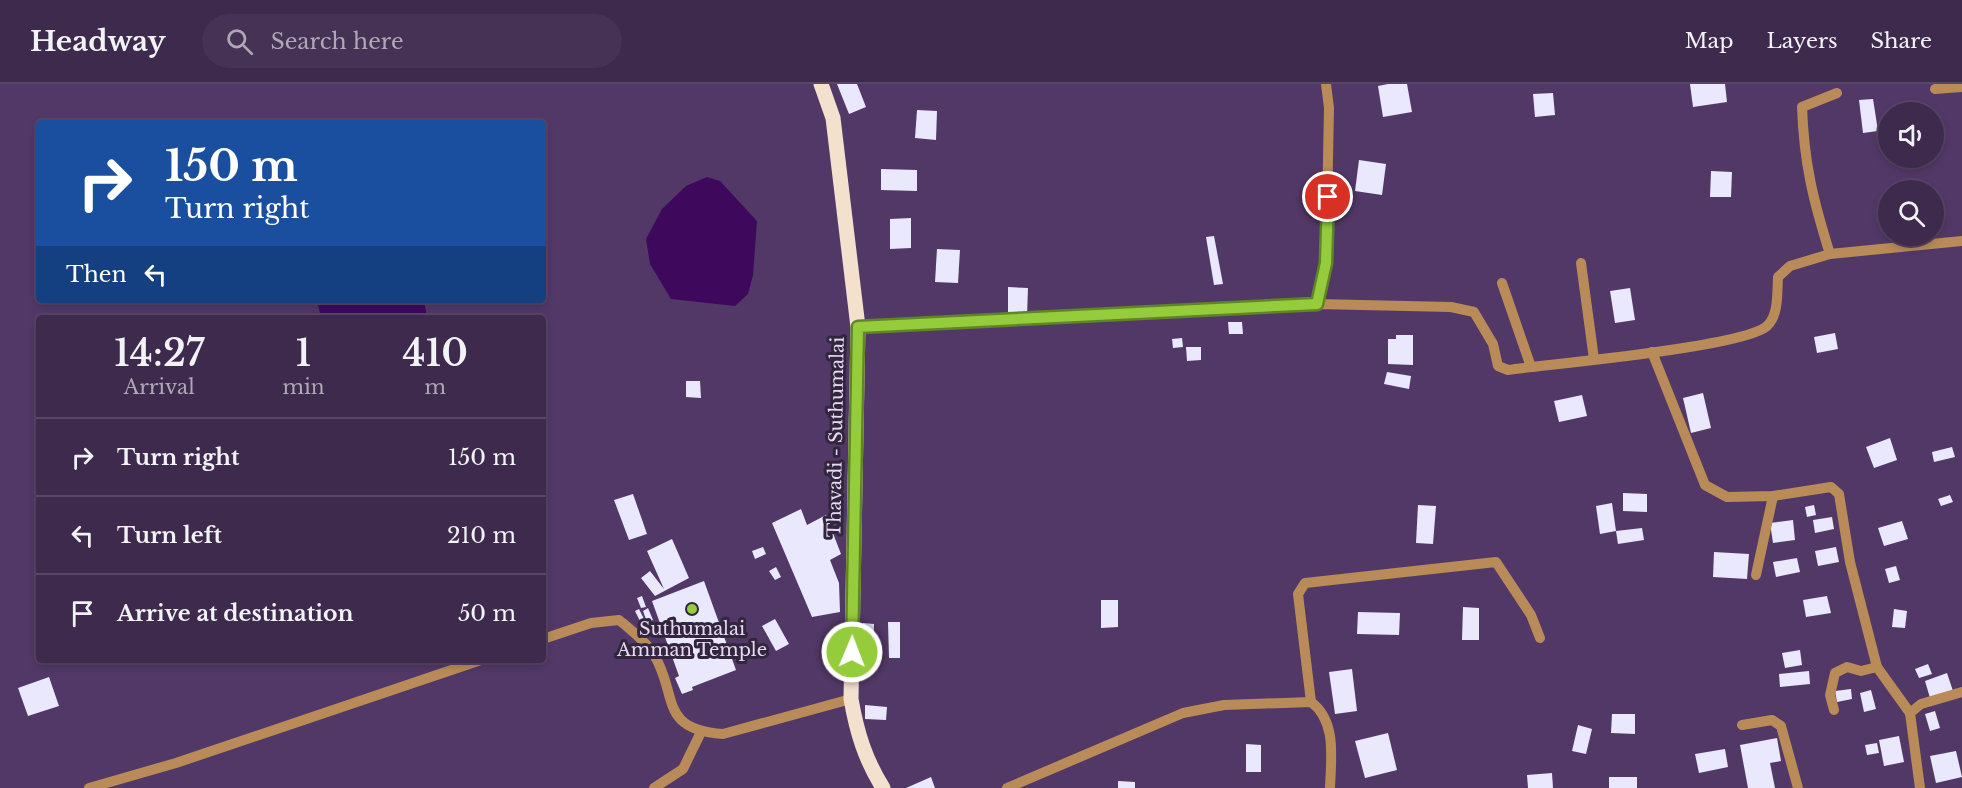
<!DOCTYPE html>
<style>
:root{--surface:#3e2a4d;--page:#453254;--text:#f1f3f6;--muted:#ada7b6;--line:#574665}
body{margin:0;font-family:"Libre Baskerville",serif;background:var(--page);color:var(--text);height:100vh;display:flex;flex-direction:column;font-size:22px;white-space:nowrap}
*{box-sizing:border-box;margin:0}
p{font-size:20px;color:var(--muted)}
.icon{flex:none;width:33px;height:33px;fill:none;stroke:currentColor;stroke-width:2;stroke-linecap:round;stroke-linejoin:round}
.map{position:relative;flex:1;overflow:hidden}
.sheet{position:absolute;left:36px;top:231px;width:510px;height:348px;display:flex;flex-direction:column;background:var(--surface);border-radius:6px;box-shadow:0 3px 9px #0003,0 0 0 2px var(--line)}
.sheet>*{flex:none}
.hud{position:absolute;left:36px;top:36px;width:510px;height:183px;border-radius:6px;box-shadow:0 3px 9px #0003,0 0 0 2px var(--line);background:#1a4fa0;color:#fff;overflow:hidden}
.tools{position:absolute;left:1878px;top:18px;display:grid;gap:12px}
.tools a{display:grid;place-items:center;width:66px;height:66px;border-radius:50%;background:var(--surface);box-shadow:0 3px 9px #0003,0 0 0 2px var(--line);font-size:30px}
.pin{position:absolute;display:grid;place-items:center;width:51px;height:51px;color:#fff;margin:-26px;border:3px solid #fff;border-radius:50%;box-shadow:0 2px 6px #0007}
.me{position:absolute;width:66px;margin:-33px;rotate:1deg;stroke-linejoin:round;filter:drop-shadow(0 0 4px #0008)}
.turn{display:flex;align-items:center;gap:21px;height:126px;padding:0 30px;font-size:27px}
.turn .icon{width:78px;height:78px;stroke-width:2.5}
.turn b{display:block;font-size:42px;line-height:51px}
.then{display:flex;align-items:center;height:57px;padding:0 30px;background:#0003;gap:12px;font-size:22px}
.eta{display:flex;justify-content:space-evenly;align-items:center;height:102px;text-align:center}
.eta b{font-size:36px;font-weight:600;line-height:42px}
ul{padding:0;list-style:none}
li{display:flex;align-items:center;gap:18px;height:78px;padding:0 30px;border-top:2px solid var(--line)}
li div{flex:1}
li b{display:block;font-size:22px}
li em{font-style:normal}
header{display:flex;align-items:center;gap:36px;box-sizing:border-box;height:84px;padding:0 30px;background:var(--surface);border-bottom:2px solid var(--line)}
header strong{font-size:28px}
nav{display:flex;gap:33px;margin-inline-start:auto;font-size:21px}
.search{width:420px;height:54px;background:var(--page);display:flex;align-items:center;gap:15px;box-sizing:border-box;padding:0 21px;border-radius:33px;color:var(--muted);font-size:22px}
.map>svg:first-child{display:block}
.water{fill:#3e095c}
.building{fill:#e9e8fc}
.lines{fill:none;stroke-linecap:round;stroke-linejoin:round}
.minor{stroke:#b98b58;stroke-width:10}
.major{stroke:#f3e0cd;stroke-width:15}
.route-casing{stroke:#608526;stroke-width:15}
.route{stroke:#94cc3b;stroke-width:10}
.poi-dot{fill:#94cc3b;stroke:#31263c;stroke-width:2}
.labels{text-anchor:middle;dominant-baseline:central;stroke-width:6;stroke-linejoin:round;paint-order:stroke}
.street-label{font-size:18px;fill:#e7d8f5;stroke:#31263c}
.poi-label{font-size:18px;fill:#e7d8f5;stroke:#31263c}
</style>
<header>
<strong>Headway</strong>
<div class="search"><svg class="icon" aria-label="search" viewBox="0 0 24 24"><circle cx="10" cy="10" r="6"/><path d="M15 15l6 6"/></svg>Search here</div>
<nav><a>Map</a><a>Layers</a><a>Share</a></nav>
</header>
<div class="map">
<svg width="1962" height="704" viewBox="0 0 1962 704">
<rect width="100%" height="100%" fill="#523867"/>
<g class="water">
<polygon points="707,93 720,97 757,137 753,191 748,210 735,222 671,215 650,180 646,155 662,125 686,102"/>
<polygon points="317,216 424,216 427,234 321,234"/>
</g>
<g class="building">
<polygon points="837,0 857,0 866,23 849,30"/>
<polygon points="1388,0 1407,0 1412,28 1383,33 1378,2"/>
<polygon points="1690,0 1725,0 1727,18 1693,23"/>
<polygon points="1553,9 1555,31 1535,33 1533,10"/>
<polygon points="1873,15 1878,47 1863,49 1859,16"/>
<polygon points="917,26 937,27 936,56 915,54"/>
<polygon points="1359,76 1386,80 1382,111 1355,107"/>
<polygon points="881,85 917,86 917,107 881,106"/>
<polygon points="1711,87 1732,88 1731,113 1710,113"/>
<polygon points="911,134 911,164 890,165 890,135"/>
<polygon points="1214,152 1223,200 1214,201 1206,153"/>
<polygon points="937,165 960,166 958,199 935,198"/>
<polygon points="1008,203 1028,204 1027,232 1008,232"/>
<polygon points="1630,204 1635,236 1615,239 1610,207"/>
<polygon points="1228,238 1242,238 1243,250 1229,250"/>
<polygon points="1835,249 1838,265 1817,269 1814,253"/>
<polygon points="1396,251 1413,251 1413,281 1388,280 1388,255 1396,255"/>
<polygon points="1182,254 1183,263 1173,264 1172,255"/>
<polygon points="1186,263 1201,263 1201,276 1187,277"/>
<polygon points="1387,288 1411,292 1409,305 1384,300"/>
<polygon points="686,297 700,297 701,314 686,313"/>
<polygon points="1703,309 1711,344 1691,349 1683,314"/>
<polygon points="1582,311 1587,332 1559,338 1554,317"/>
<polygon points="1890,354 1897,376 1874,384 1866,363"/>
<polygon points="1952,363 1955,373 1934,378 1932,368"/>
<polygon points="1623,409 1647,410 1647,428 1623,427"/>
<polygon points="633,410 647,450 629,456 614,416"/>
<polygon points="1950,411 1953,418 1941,422 1938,415"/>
<polygon points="1612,419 1616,447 1600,450 1596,422"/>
<polygon points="1418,421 1436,422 1433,460 1416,459"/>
<polygon points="1814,421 1816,431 1807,433 1805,423"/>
<polygon points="801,425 807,441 826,431 841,470 830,476 839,499 840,528 812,533 772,439"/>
<polygon points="1832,433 1834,445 1815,449 1813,436"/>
<polygon points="1793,436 1795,456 1773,459 1770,439"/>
<polygon points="1902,437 1908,455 1884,462 1878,444"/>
<polygon points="1642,444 1644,456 1618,460 1616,447"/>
<polygon points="672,455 689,494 655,512 641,494 650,487 664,505 647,467"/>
<polygon points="763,463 766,470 755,475 752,467"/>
<polygon points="1836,463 1839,478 1818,482 1815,467"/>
<polygon points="1714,468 1749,470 1747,495 1713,493"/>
<polygon points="1797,474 1800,488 1776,493 1773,478"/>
<polygon points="1896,482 1900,496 1889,499 1885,485"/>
<polygon points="776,483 781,493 775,496 769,487"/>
<polygon points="704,497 736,586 692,603 693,606 682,610 675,594 679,592 652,517"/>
<polygon points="642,512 646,523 641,524 637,514"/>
<polygon points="1827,512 1831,529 1806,533 1803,516"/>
<polygon points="1101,516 1118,516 1118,543 1101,544"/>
<polygon points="1463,523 1479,524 1479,556 1462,556"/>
<polygon points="648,524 653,536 647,538 643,527"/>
<polygon points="639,525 646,539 642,541 635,527"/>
<polygon points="1894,525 1907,527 1905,544 1892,543"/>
<polygon points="1358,528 1400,529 1399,551 1357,550"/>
<polygon points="775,535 789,560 776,567 762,542"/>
<polygon points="888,538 900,538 900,574 889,574"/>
<polygon points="863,539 874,540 873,574 863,574"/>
<polygon points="1800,566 1802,581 1785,584 1782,569"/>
<polygon points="1928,580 1932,590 1919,594 1915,585"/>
<polygon points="1352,585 1357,627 1335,630 1329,588"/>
<polygon points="1809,587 1810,600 1780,603 1779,590"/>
<polygon points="1947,589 1953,607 1930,614 1925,597"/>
<polygon points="49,593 59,622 28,632 18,604"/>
<polygon points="1851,605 1852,615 1837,618 1835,607"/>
<polygon points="1871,606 1876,625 1864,628 1860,609"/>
<polygon points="865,621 887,623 886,636 865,635"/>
<polygon points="1935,627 1940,644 1930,647 1925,630"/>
<polygon points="1612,630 1635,630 1635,650 1611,649"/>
<polygon points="1578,641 1592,645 1586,670 1572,667"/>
<polygon points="1388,649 1397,686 1365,694 1355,657"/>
<polygon points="1899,652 1904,678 1884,682 1879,656"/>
<polygon points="1777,654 1781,677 1770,679 1775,704 1748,704 1740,661"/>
<polygon points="1877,659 1879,669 1867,671 1865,661"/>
<polygon points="1246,660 1261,661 1261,688 1246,688"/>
<polygon points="1725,665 1728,683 1699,689 1695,670"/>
<polygon points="1956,667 1962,693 1936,699 1930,672"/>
<polygon points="1552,689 1553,704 1528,704 1527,691"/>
<polygon points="931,693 935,704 906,704"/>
<rect x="1609" y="693" width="28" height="11"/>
<polygon points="1118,697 1135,698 1135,704 1118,704"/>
</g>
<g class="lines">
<g class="minor">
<polyline points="1935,5 1962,3"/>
<path d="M1830 170C1813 116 1804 79 1802 23L1837 9"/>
<polyline points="1581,179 1594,275"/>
<polyline points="1502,199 1531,283"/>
<polyline points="1317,220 1326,179 1329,24 1326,0"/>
<path d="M858 243 1317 220 1451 223 1474 228 1493 260 1498 282 1508 286C1551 280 1744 263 1767 242 1779 231 1777 208 1778 193L1790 182 1830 170 1962 157"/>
<polyline points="1652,268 1705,401 1727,413 1773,412 1831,403 1839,410 1850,478 1877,583 1910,629 1920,704"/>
<polyline points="1756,491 1773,412"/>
<path d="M543 555 591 539 619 536C631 546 644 556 653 569 679 610 657 645 723 650L851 615"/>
<polyline points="1311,618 1298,510 1305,499 1496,478 1531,531 1540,554"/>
<polyline points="1834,626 1830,611 1835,589 1847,583 1861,587 1877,583"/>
<polyline points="1910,629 1921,620 1962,608"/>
<polyline points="1742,641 1772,636 1781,642 1798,704"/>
<polyline points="89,704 176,679 481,576"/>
<polyline points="654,704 683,685 701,648"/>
<path d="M1007 704 1183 629 1224 621 1311 618C1337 637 1331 674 1330 704"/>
</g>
<path class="major" d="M821 0 833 34 858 243 851 615C857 649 865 675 883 704"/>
</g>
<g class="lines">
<defs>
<polyline id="route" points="852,568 858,243 1317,220 1326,179 1328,113"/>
</defs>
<use href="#route" class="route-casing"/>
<use href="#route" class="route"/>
</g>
<circle class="poi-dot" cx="692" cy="525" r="6"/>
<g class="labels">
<g class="street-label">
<text transform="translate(836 353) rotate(-89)">Thavadi - Suthumalai</text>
</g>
<g class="poi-label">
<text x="692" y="545">Suthumalai<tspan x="692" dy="21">Amman Temple</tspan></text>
</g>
</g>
</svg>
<div class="tools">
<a><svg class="icon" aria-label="sound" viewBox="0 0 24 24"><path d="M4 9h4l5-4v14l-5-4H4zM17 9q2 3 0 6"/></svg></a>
<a><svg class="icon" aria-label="search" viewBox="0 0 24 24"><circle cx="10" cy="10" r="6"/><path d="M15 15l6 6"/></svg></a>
</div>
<div class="pin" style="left:1328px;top:113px;background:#d93025"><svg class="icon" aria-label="arrive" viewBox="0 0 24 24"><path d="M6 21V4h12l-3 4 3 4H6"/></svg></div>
<svg class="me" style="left:852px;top:568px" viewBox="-20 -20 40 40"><circle r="17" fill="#94cc3b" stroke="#fff" stroke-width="3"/><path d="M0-11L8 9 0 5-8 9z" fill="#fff"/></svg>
<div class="hud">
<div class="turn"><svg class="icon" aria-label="right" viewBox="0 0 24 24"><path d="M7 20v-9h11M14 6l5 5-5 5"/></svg><div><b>150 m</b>Turn right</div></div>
<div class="then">Then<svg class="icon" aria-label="left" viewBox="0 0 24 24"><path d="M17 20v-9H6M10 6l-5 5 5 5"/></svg></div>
</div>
<section class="sheet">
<div class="eta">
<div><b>14:27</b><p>Arrival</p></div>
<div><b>1</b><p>min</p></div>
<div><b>410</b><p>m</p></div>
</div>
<ul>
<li><svg class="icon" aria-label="right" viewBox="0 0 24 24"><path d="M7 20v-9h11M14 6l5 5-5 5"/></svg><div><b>Turn right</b></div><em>150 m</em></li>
<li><svg class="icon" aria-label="left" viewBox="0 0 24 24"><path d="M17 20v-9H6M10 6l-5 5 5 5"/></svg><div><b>Turn left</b></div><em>210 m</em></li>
<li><svg class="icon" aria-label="arrive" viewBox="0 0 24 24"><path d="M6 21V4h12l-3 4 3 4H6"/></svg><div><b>Arrive at destination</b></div><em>50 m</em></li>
</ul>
</section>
</div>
